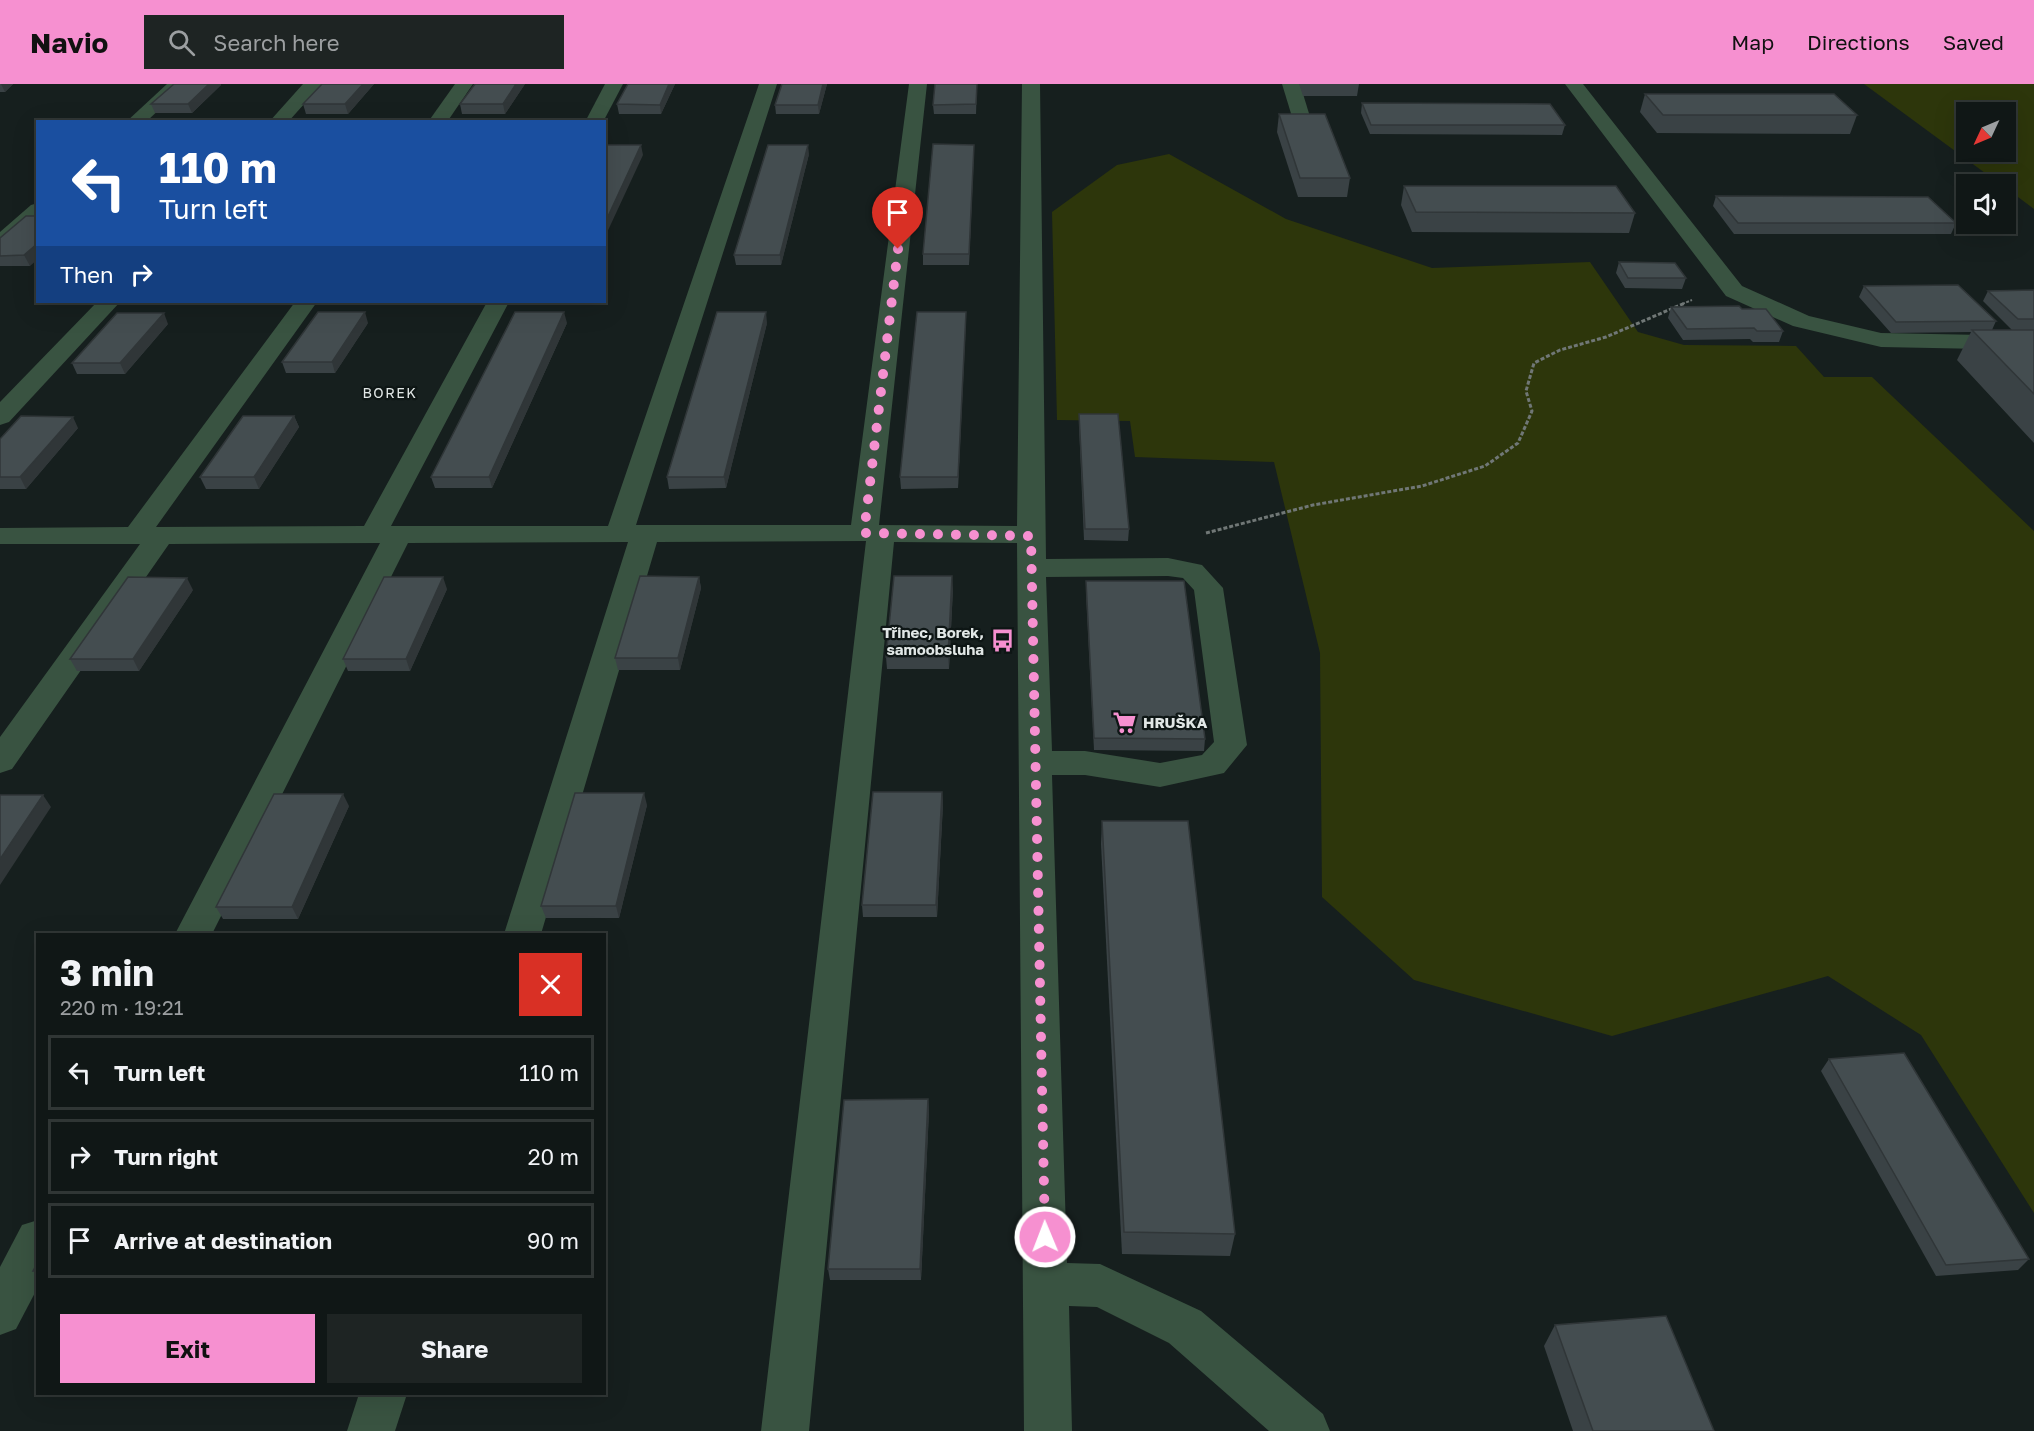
<!DOCTYPE html>
<meta charset="utf-8">
<style>
:root{--surface:#101716;--page:#1e2423;--text:#f1f3f6;--muted:#9c9fa1;--line:#303635;--accent:#f690d0}
body{margin:0;font-family:"Golos Text",sans-serif;background:var(--page);color:var(--text);height:100vh;display:flex;flex-direction:column;font-size:22px;white-space:nowrap}
*{box-sizing:border-box;margin:0}
p{font-size:20px;color:var(--muted)}
.icon{flex:none;width:33px;height:33px;fill:none;stroke:currentColor;stroke-width:2;stroke-linecap:round;stroke-linejoin:round}
.map{position:relative;flex:1;overflow:hidden}
.side{position:absolute;left:36px;top:849px;width:570px;height:462px;display:flex;flex-direction:column;background:var(--surface);border-radius:0px;box-shadow:0 6px 24px #0002,0 0 0 2px var(--line)}
.side>*{flex:none}
.top-card{position:absolute;left:36px;top:36px;width:570px;height:183px;border-radius:0px;box-shadow:0 6px 24px #0002,0 0 0 2px var(--line);background:#1a4fa0;color:#fff;overflow:hidden}
.needle{width:39px;rotate:226deg}
.controls{position:absolute;left:1956px;top:18px;display:grid;gap:12px}
.controls a{display:grid;place-items:center;width:60px;height:60px;border-radius:0px;background:var(--surface);box-shadow:0 6px 24px #0002,0 0 0 2px var(--line);font-size:30px}
.pin{position:absolute;display:grid;place-items:center;width:51px;height:51px;color:#fff;margin:-62px -26px;border-radius:50% 50% 50% 0;rotate:-45deg;box-shadow:0 0 6px #0007}
.pin .icon{rotate:45deg}
.me{position:absolute;width:66px;margin:-33px;rotate:359deg;stroke-linejoin:round;filter:drop-shadow(0 0 4px #0008)}
.turn{display:flex;align-items:center;gap:21px;height:126px;padding:0 24px;font-size:27px}
.turn .icon{width:78px;height:78px;stroke-width:2.5}
.turn b{display:block;font-size:42px;line-height:51px}
.then{display:flex;align-items:center;height:57px;padding:0 24px;background:#0003;gap:12px;font-size:22px}
.round{display:grid;place-items:center;flex:none;width:63px;height:63px;border-radius:0px;background:var(--page)}
.head{display:flex;align-items:center;justify-content:space-between;height:102px;padding:0 24px}
h1{font-size:36px;font-weight:700;line-height:45px}
.action{display:flex;gap:12px;margin-top:auto;padding:12px 24px}
.action a{flex:1;height:69px;border-radius:0px;background:var(--accent);color:#111;font-size:24px;font-weight:700;line-height:69px;text-align:center}
.action a+a{background:var(--page);color:var(--text)}
ul{padding:0;list-style:none}
li{display:flex;align-items:center;gap:18px;height:75px;margin:0 12px 9px;padding:0 12px;border:3px solid var(--line);border-radius:0px}
li div{flex:1}
li b{display:block;font-size:22px}
li em{font-style:normal}
header{display:flex;align-items:center;gap:36px;box-sizing:border-box;height:84px;padding:0 30px;background:var(--accent);color:#111}
header strong{font-size:28px}
nav{display:flex;gap:33px;margin-inline-start:auto;font-size:21px}
.search{width:420px;height:54px;background:var(--page);display:flex;align-items:center;gap:15px;box-sizing:border-box;padding:0 21px;border-radius:0px;color:var(--muted);font-size:22px}
.map>svg:first-child{display:block}
.green{fill:#2d360b;fill-rule:evenodd}
.lines{fill:none;stroke-linecap:round;stroke-linejoin:round}
.path-far1{stroke:#707776;stroke-width:2;stroke-dasharray:3 1.5;stroke-linecap:butt}
.path{stroke:#707776;stroke-width:3;stroke-dasharray:4 2;stroke-linecap:butt}
.minor{fill:#395341;fill-rule:evenodd}
.wall{fill:#3a4245}
.shaded-wall{fill:#303638}
.building{fill:#444d50;stroke:#303638;stroke-width:1.5}
.route{stroke:#f690d0;stroke-width:10;stroke-dasharray:0 18}
.labels{text-anchor:middle;dominant-baseline:central;stroke-width:4.5;stroke-linejoin:round;paint-order:stroke}
.far-neighbourhood-label{font-size:14px;letter-spacing:1.5px;fill:#e1e7e6;stroke:#0e1615}
.poi-label{font-size:15px;font-weight:bold;fill:#e1e7e6;stroke:#0e1615;text-anchor:end}
</style>
<header>
<strong>Navio</strong>
<div class="search"><svg class="icon" aria-label="search" viewBox="0 0 24 24"><circle cx="10" cy="10" r="6"/><path d="M15 15l6 6"/></svg>Search here</div>
<nav><a>Map</a><a>Directions</a><a>Saved</a></nav>
</header>
<div class="map">
<svg width="2034" height="1347" viewBox="0 0 2034 1347">
<rect width="100%" height="100%" fill="#161f1e"/>
<g class="green">
<path d="M1864 0H2034V125L2006 104V100H2000ZM1966 28H2006V68H1966Z"/>
<polygon points="1169,70 1286,135 1432,184 1590,178 1638,248 1684,261 1796,262 1824,293 1872,293 2034,447 2034,1129 1921,951 1828,892 1612,952 1414,896 1322,813 1320,569 1274,378 1135,373 1130,337 1057,336 1052,128 1117,81"/>
</g>
<g class="lines">
<polyline class="path-far1" points="1682,220 1692,216"/>
<polyline class="path" points="1206,449 1313,421 1422,402 1485,382 1518,359 1532,327 1526,307 1534,279 1560,266 1606,253 1685,219"/>
<g class="minor">
<polygon points="167,0 186,0 146,38 126,38"/>
<polygon points="303,0 322,0 288,38 269,38"/>
<polygon points="455,0 473,0 447,38 428,38"/>
<polygon points="605,0 623,0 603,38 585,38"/>
<path d="M759 0H777L636 441H851L909 0H927L879 441 1017 442 1022 0H1040L1046 475 1168 474 1202 481 1223 504 1247 661 1224 689 1160 703 1085 691H1052L1067 1179 1100 1180 1201 1227 1323 1330 1330 1347H1269L1169 1259 1097 1223 1069 1222 1072 1347H1024L1017 459 894 458 809 1347H761L866 457 657 458 541 850H504L628 458 408 459 212 850H175L380 459 169 460 12 685 0 689V653L140 460H0V444L128 443 295 218H317L156 443 364 442 487 218H509L391 442H608ZM1168 492 1183 494 1194 506 1214 658 1202 671 1160 679 1085 667H1052L1046 493Z"/>
<polygon points="1282,0 1300,0 1311,36 1308,40 1296,40 1293,36"/>
<polygon points="1565,0 1583,0 1742,202 1809,232 1881,249 2034,252 2034,266 1881,263 1793,242 1726,212"/>
<polygon points="38,119 38,136 7,163 0,165 0,148 31,121"/>
<polygon points="97,218 120,218 9,338 0,341 0,318"/>
<polygon points="38,1136 38,1203 16,1245 0,1251 0,1183 22,1141"/>
<polygon points="359,1310 407,1310 395,1347 347,1347"/>
</g>
</g>
<g class="wall">
<polygon points="0,0 13,0 5,8 0,8"/>
<polygon points="174,0 221,0 221,1 192,29 155,29 151,20"/>
<polygon points="322,0 374,0 348,30 306,30 303,20"/>
<polygon points="525,0 505,30 462,30 460,20"/>
<polygon points="675,0 661,30 619,30 617,20"/>
<polygon points="782,0 827,0 819,30 776,30 775,21"/>
<polygon points="977,0 976,30 934,30 933,21"/>
<polygon points="1299,0 1359,0 1357,12 1303,12"/>
<polygon points="1645,10 1857,31 1850,50 1657,49 1640,28"/>
<polygon points="1362,19 1565,41 1562,51 1370,50 1361,29"/>
<polygon points="1279,30 1350,94 1347,113 1298,113 1277,48"/>
<polygon points="974,61 969,181 923,181 923,170"/>
<polygon points="809,70 781,181 736,181 734,171"/>
<polygon points="1404,102 1635,129 1629,149 1412,148 1401,121"/>
<polygon points="1716,112 1956,139 1951,150 1734,150 1713,122"/>
<polygon points="26,132 30,182 0,182 0,154"/>
<polygon points="1619,178 1686,194 1682,205 1625,204 1616,189"/>
<polygon points="1864,202 1996,237 1992,246 2012,246 1983,217 1988,207 2034,206 2034,359 1957,276 1971,248 1891,249 1859,213"/>
<polygon points="1671,223 1742,225 1783,247 1779,258 1753,258 1750,255 1683,256 1668,234"/>
<polygon points="966,228 958,404 901,405 900,393"/>
<polygon points="368,239 335,289 286,289 282,278"/>
<polygon points="567,239 492,404 435,404 431,393"/>
<polygon points="767,239 726,404 669,405 667,393"/>
<polygon points="168,240 125,290 77,290 72,279"/>
<polygon points="1079,330 1129,445 1128,457 1084,456 1079,341"/>
<polygon points="294,332 299,343 259,405 206,405 200,393"/>
<polygon points="78,344 26,405 0,405 0,355"/>
<polygon points="699,493 701,504 680,586 618,586 615,574"/>
<polygon points="1086,497 1205,655 1204,667 1094,666 1086,509"/>
<polygon points="953,504 949,585 887,585 886,573"/>
<polygon points="447,505 410,587 348,587 343,575"/>
<polygon points="193,506 139,587 77,587 70,575"/>
<polygon points="942,708 943,720 937,833 863,833 862,821"/>
<polygon points="647,721 619,834 546,834 541,822"/>
<polygon points="349,722 298,835 223,835 216,823"/>
<polygon points="1102,737 1235,1150 1230,1172 1122,1170 1101,760"/>
<polygon points="1829,975 2029,1175 2018,1186 1936,1192 1821,987"/>
<polygon points="928,1015 929,1027 921,1196 830,1196 828,1185"/>
<polygon points="1555,1241 1714,1347 1573,1347 1544,1262"/>
</g>
<g class="shaded-wall">
<polygon points="1,0 13,0 5,8"/>
<polygon points="209,0 221,0 221,1 192,29 188,20"/>
<polygon points="363,0 374,0 348,30 345,20"/>
<polygon points="516,0 525,0 505,30 503,20"/>
<polygon points="669,0 675,0 661,30 660,21"/>
<polygon points="823,0 827,0 819,30 818,21"/>
<polygon points="641,61 643,71 604,155 604,141"/>
<polygon points="808,61 809,70 781,181 780,171"/>
<polygon points="974,61 974,70 969,181 969,170"/>
<polygon points="38,159 38,175 30,182 24,171"/>
<polygon points="365,228 368,239 335,289 332,278"/>
<polygon points="564,228 567,239 492,404 489,393"/>
<polygon points="766,228 767,239 726,404 724,393"/>
<polygon points="966,228 966,239 958,404 958,393"/>
<polygon points="164,229 168,240 125,290 120,279"/>
<polygon points="294,332 299,343 259,405 254,393"/>
<polygon points="73,333 78,344 26,405 20,393"/>
<polygon points="952,492 953,504 949,585 948,573"/>
<polygon points="443,493 447,505 410,587 406,575"/>
<polygon points="699,493 701,504 680,586 678,574"/>
<polygon points="187,494 193,506 139,587 133,575"/>
<polygon points="942,708 943,720 937,833 936,821"/>
<polygon points="644,709 647,721 619,834 616,822"/>
<polygon points="343,710 349,722 298,835 292,823"/>
<polygon points="43,711 51,723 0,801 0,775"/>
<polygon points="928,1015 929,1027 921,1196 920,1185"/>
</g>
<g class="building">
<polygon points="174,0 209,0 188,20 151,20"/>
<polygon points="322,0 363,0 345,20 303,20"/>
<polygon points="475,0 516,0 503,20 460,20"/>
<polygon points="628,0 669,0 660,21 617,20"/>
<polygon points="782,0 823,0 818,21 775,21"/>
<polygon points="935,0 977,0 976,20 933,21"/>
<polygon points="1645,10 1834,10 1857,31 1663,31"/>
<polygon points="1362,19 1550,20 1565,41 1371,41"/>
<polygon points="1279,30 1325,30 1350,94 1300,94"/>
<polygon points="933,60 974,61 969,170 923,170"/>
<polygon points="604,61 641,61 604,141"/>
<polygon points="768,61 808,61 780,171 734,171"/>
<polygon points="1404,102 1616,102 1635,129 1416,128"/>
<polygon points="1716,112 1928,113 1956,139 1738,139"/>
<polygon points="26,132 38,132 38,159 24,171 0,172 0,154"/>
<polygon points="1619,178 1675,179 1686,194 1628,194"/>
<polygon points="1958,201 1996,237 1896,238 1864,202"/>
<polygon points="2034,206 2034,235 2018,235 1988,207"/>
<polygon points="1739,222 1742,225 1766,225 1783,247 1757,247 1754,244 1687,245 1671,223"/>
<polygon points="318,228 365,228 332,278 282,278"/>
<polygon points="515,228 564,228 489,393 431,393"/>
<polygon points="717,228 766,228 724,393 667,393"/>
<polygon points="917,228 966,228 958,393 900,393"/>
<polygon points="117,229 164,229 120,279 72,279"/>
<polygon points="1972,246 2034,246 2034,310"/>
<polygon points="1079,330 1118,330 1129,445 1085,445"/>
<polygon points="21,332 73,333 20,393 0,393 0,355"/>
<polygon points="243,332 294,332 254,393 200,393"/>
<polygon points="640,492 699,493 678,574 615,574"/>
<polygon points="894,492 952,492 948,573 886,573"/>
<polygon points="128,493 187,494 133,575 70,575"/>
<polygon points="384,493 443,493 406,575 343,575"/>
<polygon points="1086,497 1184,497 1205,655 1094,654"/>
<polygon points="873,708 942,708 936,821 862,821"/>
<polygon points="575,709 644,709 616,822 541,822"/>
<polygon points="274,710 343,710 292,823 216,823"/>
<polygon points="0,711 43,711 0,775"/>
<polygon points="1102,737 1188,737 1235,1150 1124,1148"/>
<polygon points="1904,969 2029,1175 1946,1181 1829,975"/>
<polygon points="928,1015 920,1185 828,1185 844,1016"/>
<polygon points="38,1178 38,1187 33,1187"/>
<polygon points="1666,1232 1714,1347 1593,1347 1555,1241"/>
</g>
<g class="lines">
<polyline class="route" points="898,165 864,449 1031,452 1045,1153"/>
</g>
<defs>
<symbol id="bus-bare" viewBox="-9 -9 18 18"><path d="M-5-6H5V4H4V6H2V4H-2V6H-4V4H-5ZM-3.5-4V0h7V-4ZM-3.5 1.2v1.5H-2V1.2ZM2 1.2v1.5H3.5V1.2Z" fill="#f690d0" stroke="#0e1615" stroke-width="2.5" paint-order="stroke"/></symbol>
<symbol id="supermarket-bare" viewBox="-9 -9 18 18"><path d="M-6-5.5h2.5l.6 2H6L4.5 2H-2.5L-4.4-4H-6ZM-1.5 3.2a1.3 1.3 0 1 0 .1 0ZM3 3.2a1.3 1.3 0 1 0 .1 0Z" fill="#f690d0" stroke="#0e1615" stroke-width="2.5" paint-order="stroke"/></symbol>
</defs>
<g fill-rule="evenodd">
<use href="#bus-bare" x="986" y="540" width="33" height="33"/>
<use href="#supermarket-bare" x="1108" y="622" width="33" height="33"/>
</g>
<g class="labels">
<g class="far-neighbourhood-label">
<text x="390" y="308">BOREK</text>
</g>
<g class="poi-label">
<text x="984" y="548">Třinec, Borek,<tspan x="984" dy="17">samoobsluha</tspan></text>
<text x="1143" y="638" text-anchor="start">HRUŠKA</text>
</g>
</g>
</svg>
<div class="controls">
<a><svg class="needle" viewBox="-14 -14 28 28"><path d="M0-13l5 13h-10z" fill="#e53935"/><path d="M0 13l5-13h-10z" fill="#9c9fa1"/></svg></a>
<a><svg class="icon" aria-label="sound" viewBox="0 0 24 24"><path d="M4 9h4l5-4v14l-5-4H4zM17 9q2 3 0 6"/></svg></a>
</div>
<div class="pin" style="left:898px;top:165px;background:#d93025"><svg class="icon" aria-label="arrive" viewBox="0 0 24 24"><path d="M6 21V4h12l-3 4 3 4H6"/></svg></div>
<svg class="me" style="left:1045px;top:1153px" viewBox="-20 -20 40 40"><circle r="17" fill="#f690d0" stroke="#fff" stroke-width="3"/><path d="M0-11L8 9 0 5-8 9z" fill="#fff"/></svg>
<div class="top-card">
<div class="turn"><svg class="icon" aria-label="left" viewBox="0 0 24 24"><path d="M17 20v-9H6M10 6l-5 5 5 5"/></svg><div><b>110 m</b>Turn left</div></div>
<div class="then">Then<svg class="icon" aria-label="right" viewBox="0 0 24 24"><path d="M7 20v-9h11M14 6l5 5-5 5"/></svg></div>
</div>
<section class="side">
<div class="head"><div><h1>3 min</h1><p>220 m · 19:21</p></div><a class="round" style="background:#d93025;color:#fff"><svg class="icon" aria-label="close" viewBox="0 0 24 24"><path d="M6 6l12 12M18 6L6 18"/></svg></a></div>
<ul>
<li><svg class="icon" aria-label="left" viewBox="0 0 24 24"><path d="M17 20v-9H6M10 6l-5 5 5 5"/></svg><div><b>Turn left</b></div><em>110 m</em></li>
<li><svg class="icon" aria-label="right" viewBox="0 0 24 24"><path d="M7 20v-9h11M14 6l5 5-5 5"/></svg><div><b>Turn right</b></div><em>20 m</em></li>
<li><svg class="icon" aria-label="arrive" viewBox="0 0 24 24"><path d="M6 21V4h12l-3 4 3 4H6"/></svg><div><b>Arrive at destination</b></div><em>90 m</em></li>
</ul>
<div class="action"><a>Exit</a><a>Share</a></div>
</section>
</div>
